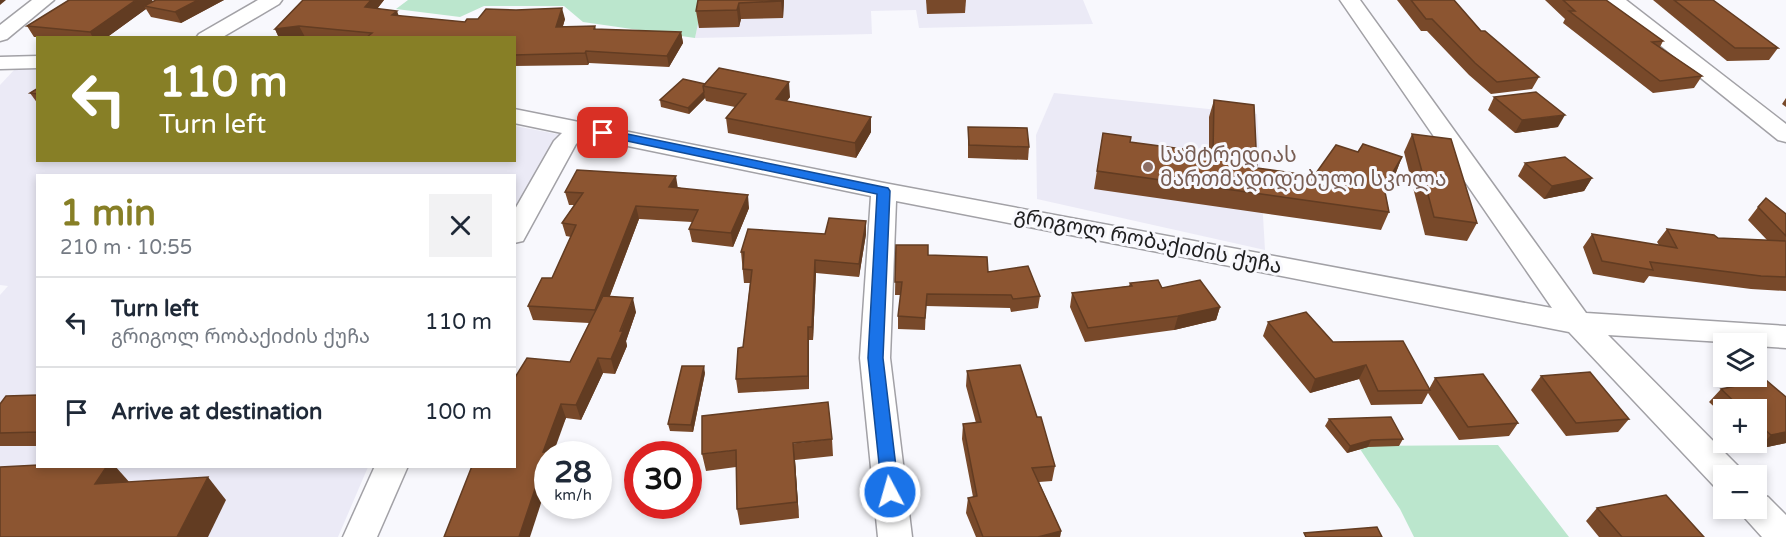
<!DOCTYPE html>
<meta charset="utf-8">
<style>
:root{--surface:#fff;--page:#f2f2f3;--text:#1f2937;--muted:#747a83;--line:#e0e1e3;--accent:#877f26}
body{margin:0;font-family:"Varela Round","Noto Sans Georgian",sans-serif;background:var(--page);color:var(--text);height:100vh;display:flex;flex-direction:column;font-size:22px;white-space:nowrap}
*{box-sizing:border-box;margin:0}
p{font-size:20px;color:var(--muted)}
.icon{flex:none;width:33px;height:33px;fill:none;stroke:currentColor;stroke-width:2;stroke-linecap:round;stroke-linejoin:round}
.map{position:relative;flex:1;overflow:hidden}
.details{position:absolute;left:36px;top:174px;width:480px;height:294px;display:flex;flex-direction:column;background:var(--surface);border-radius:0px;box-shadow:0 3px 9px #0003}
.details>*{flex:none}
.top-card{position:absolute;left:36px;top:36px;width:480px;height:126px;border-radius:0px;box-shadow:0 3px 9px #0003;background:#877f26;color:#fff;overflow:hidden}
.buttons{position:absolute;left:1713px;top:333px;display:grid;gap:12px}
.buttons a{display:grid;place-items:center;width:54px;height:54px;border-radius:0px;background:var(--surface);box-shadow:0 3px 9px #0003;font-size:30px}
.speed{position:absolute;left:534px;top:441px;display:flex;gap:12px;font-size:30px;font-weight:700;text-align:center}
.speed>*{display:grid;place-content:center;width:78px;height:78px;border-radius:50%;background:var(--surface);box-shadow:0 3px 9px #0003;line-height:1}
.speed small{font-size:15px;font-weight:400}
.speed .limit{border:9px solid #d22;background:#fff;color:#111}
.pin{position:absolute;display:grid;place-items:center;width:51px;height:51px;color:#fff;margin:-26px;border-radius:12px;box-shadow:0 3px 9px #0006}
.me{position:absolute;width:66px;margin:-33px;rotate:354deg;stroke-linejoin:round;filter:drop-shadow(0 0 4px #0008)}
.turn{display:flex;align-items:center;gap:21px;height:126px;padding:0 24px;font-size:27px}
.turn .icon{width:78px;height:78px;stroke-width:2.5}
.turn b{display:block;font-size:42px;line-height:51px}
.round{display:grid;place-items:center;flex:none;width:63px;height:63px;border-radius:0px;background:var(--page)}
.summary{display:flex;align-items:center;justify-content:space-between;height:102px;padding:0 24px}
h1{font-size:36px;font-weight:700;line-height:45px;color:var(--accent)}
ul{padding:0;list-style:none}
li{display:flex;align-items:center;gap:18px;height:90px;padding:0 24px;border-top:2px solid var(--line)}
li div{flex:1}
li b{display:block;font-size:22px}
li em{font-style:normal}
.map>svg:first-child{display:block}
.built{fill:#ebeaf6}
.green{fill:#bbe6cd}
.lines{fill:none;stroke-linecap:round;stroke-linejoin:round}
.minor-casing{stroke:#a2a1a6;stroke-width:3}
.minor{fill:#fff;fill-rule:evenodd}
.wall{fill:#78492a}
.shaded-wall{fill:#623c22}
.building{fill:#8c5531;stroke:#623c22;stroke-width:1.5}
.route{fill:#1a73e8;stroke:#114b97;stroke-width:1.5}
.education-dot{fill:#8d6e63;stroke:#f8f8fd;stroke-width:2}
.labels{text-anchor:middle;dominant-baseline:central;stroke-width:6;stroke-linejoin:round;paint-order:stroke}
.education-label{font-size:21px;fill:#785e54;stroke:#f8f8fd;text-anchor:start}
.street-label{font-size:21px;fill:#212122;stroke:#f8f8fd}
</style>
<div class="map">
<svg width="1786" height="537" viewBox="0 0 1786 537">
<rect width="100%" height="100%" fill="#f8f8fd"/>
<g class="built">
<polygon points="703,0 1083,0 1093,24 919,28 916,10 871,11 872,34 695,38"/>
<polygon points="37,68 38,160 514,160 515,126 562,135 515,212 514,176 38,176 38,466 368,467 338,537 0,537 0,295 8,286 0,285 0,85 15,69"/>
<polygon points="1054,93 1257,114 1265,250 1037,199 1036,135"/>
</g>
<g class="green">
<polygon points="408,0 703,0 695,38 583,22 564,6 484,6 460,17 396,9"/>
<polygon points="1498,445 1569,537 1414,537 1400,509 1358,446"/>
</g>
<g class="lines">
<defs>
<g id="minor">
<polygon points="32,0 54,0 7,39 0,41 0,25"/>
<polygon points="258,0 282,0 279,4 221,38 196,38 199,34"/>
<polygon points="1340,0 1360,0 1586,313 1786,326 1786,348 1756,346 1756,344 1608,335 1738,466 1742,476 1724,476 1724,489 1714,486 1569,332 896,201 890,358 912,537 878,537 860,358 871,196 584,137 576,144 523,241 514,243 514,211 554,141 562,133 514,123 514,109 884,183 1552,308"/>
<polygon points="1604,0 1626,0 1786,124 1786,142 1778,140"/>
<polygon points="38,56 38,68 0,69 0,57"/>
<polygon points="375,466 408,466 377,537 343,537"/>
<polygon points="1756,493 1768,497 1786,515 1786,537 1762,537 1744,517 1740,508 1756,508"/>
</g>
</defs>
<use href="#minor" class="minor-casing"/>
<use href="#minor" class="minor"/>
</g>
<g class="wall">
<polygon points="224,0 181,23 151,17 146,9 106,38 34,37 27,26 153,2"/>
<polygon points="303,0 384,0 377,9 399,16 465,22 478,19 565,19 563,26 595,26 596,30 681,32 683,43 669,67 589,63 588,65 514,66 514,38 279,38 275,29"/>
<polygon points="698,0 784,0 783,18 741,19 739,27 699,28 696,11"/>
<polygon points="926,0 966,0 965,13 927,14"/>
<polygon points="1397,0 1454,0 1481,31 1539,77 1532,89 1491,94 1469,75 1427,31 1421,31"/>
<polygon points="1545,0 1606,0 1663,41 1660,47 1702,76 1694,88 1653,93 1563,23 1565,19"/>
<polygon points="1653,0 1713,0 1778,48 1769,60 1727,61"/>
<polygon points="705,84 790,97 787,101 871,132 856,158 728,133 726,118 735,107 706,101 705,98 689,114 661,107 660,100"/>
<polygon points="38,88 38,104 30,93"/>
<polygon points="1494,97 1558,127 1515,133 1488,110"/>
<polygon points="1786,98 1786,107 1782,104"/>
<polygon points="1214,100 1257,168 1314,176 1358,152 1402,157 1395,175 1385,191 1389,212 1381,230 1094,189 1103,133 1130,142 1209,153 1209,117"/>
<polygon points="968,127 1029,147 1028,160 968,158"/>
<polygon points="1412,134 1477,223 1467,241 1425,235 1404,152"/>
<polygon points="1525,163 1592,178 1584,191 1544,199 1518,176"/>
<polygon points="678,187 749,208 733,247 692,242 689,229 692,222 639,219 610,296 636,312 626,341 627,346 615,374 603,373 581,420 566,418 548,454 548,488 546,488 444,537 570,362 589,323 533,320 528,306 552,278 571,237 566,236 562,223 574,205 569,205 565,192"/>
<polygon points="1758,207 1786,214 1786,291 1751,289 1649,276 1644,283 1593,274 1583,247 1592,234 1659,245 1657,242 1667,229 1718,238 1767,240 1748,220"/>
<polygon points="866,221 866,234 859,277 816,273 813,340 809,340 809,389 738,393 736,379 743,347 750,283 744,283 741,252 825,234"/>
<polygon points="896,245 928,255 988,272 1040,296 1038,308 1011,312 1010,308 926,306 925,330 898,329 898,316 901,295 895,295"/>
<polygon points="1130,283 1162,288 1220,307 1216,320 1174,330 1085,342 1070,307 1072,293 1129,286"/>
<polygon points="1268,322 1333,342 1429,389 1435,378 1518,423 1509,436 1459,440 1428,393 1422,404 1371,405 1359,379 1310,393 1263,336"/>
<polygon points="967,371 1037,417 1055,466 1052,481 1039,482 1061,531 1060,537 976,537 966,513 968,498 973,497 962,439 963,424 976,423 966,386"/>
<polygon points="705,373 693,432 670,431 668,424"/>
<polygon points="1541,376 1629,419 1618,432 1566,436 1531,390"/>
<polygon points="1721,389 1786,397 1786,443 1758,449 1752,442 1756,442 1756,410 1724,410 1724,416 1709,402"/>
<polygon points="38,395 38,446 0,446 0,404"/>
<polygon points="1329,419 1403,439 1399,446 1368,447 1347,453 1325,426"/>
<polygon points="832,439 833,456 795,460 799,518 740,525 737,509 736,467 706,471 702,454"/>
<polygon points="1597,508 1704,537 1599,537 1586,521"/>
</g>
<g class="shaded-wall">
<polygon points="0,0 6,0 0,5"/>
<polygon points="136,0 152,0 154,3 144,6 146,9 106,38 93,38 90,32"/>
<polygon points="198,0 224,0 181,23 175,12"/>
<polygon points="371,0 384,0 369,19 365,7"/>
<polygon points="781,0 784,0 783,18 781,1"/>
<polygon points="739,3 741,19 739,27 737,10"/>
<polygon points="562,8 565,19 559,38 556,27"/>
<polygon points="397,11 401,22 392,15"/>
<polygon points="299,26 305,37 279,38 275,29"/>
<polygon points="681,32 683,43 669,67 667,56"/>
<polygon points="586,51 589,63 588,65 585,53"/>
<polygon points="789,82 790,97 777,114 776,99"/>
<polygon points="704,92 705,98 689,114 688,108"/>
<polygon points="1565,115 1558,127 1515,133 1522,120"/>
<polygon points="871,117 871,132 856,158 855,143"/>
<polygon points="1402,157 1395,175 1377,205 1384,187"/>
<polygon points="676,176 678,189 669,187"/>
<polygon points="1592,178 1584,191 1544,199 1552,186"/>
<polygon points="748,195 749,208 733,247 731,233"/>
<polygon points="636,206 639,219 599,324 595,310"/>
<polygon points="866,221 866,234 859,277 859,264"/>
<polygon points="815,260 816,273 813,340 812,327"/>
<polygon points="633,298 636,312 626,341 627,346 615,374 611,359"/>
<polygon points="1220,307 1216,320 1174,330 1178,316"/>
<polygon points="808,327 809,340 809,389 808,376"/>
<polygon points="598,358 603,373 581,420 576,405"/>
<polygon points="1366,365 1359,379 1310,393 1315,379"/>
<polygon points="704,366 705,373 693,432 691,425"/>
<polygon points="561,404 566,418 553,454 543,452"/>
<polygon points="1786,432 1786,443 1758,449 1771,435"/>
<polygon points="1371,440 1368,447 1347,453 1350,446"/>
<polygon points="793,443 795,460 799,518 797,502"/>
<polygon points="107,466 115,466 131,484 95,484"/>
<polygon points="540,474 546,488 530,537 519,537"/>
<polygon points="208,477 226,500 208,537 177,537"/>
<polygon points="1061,531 1060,537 1038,537"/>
</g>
<g class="building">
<polygon points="69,0 136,0 90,32 27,26"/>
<polygon points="156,0 198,0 175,12 144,6"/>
<polygon points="303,0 371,0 365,7 397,11 392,15 465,22 467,19 478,19 486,9 516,10 562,8 556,27 595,26 594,29 681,32 667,56 586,51 585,53 514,55 514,38 369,38 367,37 372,33 299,26 275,29"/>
<polygon points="698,0 781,0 781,1 739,3 737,10 696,11"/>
<polygon points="1411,0 1454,0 1481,31 1485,31 1539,77 1497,82 1475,63 1432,19 1426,19"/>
<polygon points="1563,0 1606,0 1663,41 1652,42 1702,76 1660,81 1569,11 1575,11"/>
<polygon points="1674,0 1713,0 1778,48 1735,48"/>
<polygon points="719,68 789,82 776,99 871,117 855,143 726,118 746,94 703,86"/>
<polygon points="683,79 705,84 703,86 704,92 688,108 660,100"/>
<polygon points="38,88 38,94 30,93"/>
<polygon points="1536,92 1565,115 1522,120 1494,97"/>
<polygon points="1214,100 1254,105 1257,168 1314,176 1336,145 1358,152 1363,144 1402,157 1384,187 1389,212 1097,171 1103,133 1131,137 1130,142 1213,153"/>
<polygon points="968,127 1027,128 1029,147 969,145"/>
<polygon points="1412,134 1451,139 1477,223 1434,217"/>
<polygon points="1565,157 1592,178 1552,186 1525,163"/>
<polygon points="577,170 676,176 669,187 748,195 731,233 689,229 698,210 636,206 595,310 528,306 542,278 552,278 576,225 562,223 583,193 565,192"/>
<polygon points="1766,198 1786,214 1786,236 1758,207"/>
<polygon points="829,218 866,221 859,264 815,260 812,327 808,327 808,376 736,379 738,348 743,347 752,270 743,269 744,252 741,252 748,229 825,234"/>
<polygon points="1667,229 1714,235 1718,238 1786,241 1786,277 1761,276 1650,262 1653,270 1602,261 1592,234 1677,248"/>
<polygon points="896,245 928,245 928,255 987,257 988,272 1028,266 1040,296 1013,299 1011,295 927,294 925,318 898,316 902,282 895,282"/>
<polygon points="1158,280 1162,288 1200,280 1220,307 1178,316 1088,328 1072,293 1132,286 1130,283"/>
<polygon points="603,296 633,298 620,331 623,331 611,359 598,358 576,405 561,404 543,452 586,454 548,454 548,474 540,474 519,537 444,537 472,466 514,466 514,379 527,358 570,362"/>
<polygon points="1306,312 1333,342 1403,341 1430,390 1378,391 1366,365 1315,379 1268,322"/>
<polygon points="1020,365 1037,417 1041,417 1055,466 1032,468 1061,531 1038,537 983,537 968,498 977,496 963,424 981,422 967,371"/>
<polygon points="682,366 704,366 691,425 668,424"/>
<polygon points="1590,372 1629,419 1576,423 1541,376"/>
<polygon points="1483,374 1518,423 1468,427 1435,378"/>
<polygon points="1766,380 1786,397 1786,432 1771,435 1756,422 1756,410 1743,410 1721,389"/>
<polygon points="38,395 38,432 0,433 0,404 6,396"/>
<polygon points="828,402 832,439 793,443 797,502 737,509 736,450 702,454 702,416"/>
<polygon points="1391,417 1403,439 1371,440 1350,446 1329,419"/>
<polygon points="38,465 38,466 107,466 95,484 208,477 177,537 0,537 0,467"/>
<polygon points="1666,495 1704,537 1622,537 1597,508"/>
<polygon points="1377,527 1382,537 1306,537 1304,533"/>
</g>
<polygon class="route" points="603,129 888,188 890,191 883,358 899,492 896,497 890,499 884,497 882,492 868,358 877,194 599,135 597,133"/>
<circle class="education-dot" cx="1148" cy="167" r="6"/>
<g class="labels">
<g class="education-label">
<text x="1160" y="155">სამტრედიას<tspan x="1160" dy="24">მართმადიდებული სკოლა</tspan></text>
</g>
<g class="street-label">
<text transform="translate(1148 241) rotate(11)">გრიგოლ რობაქიძის ქუჩა</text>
</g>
</g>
</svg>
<div class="buttons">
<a><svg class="icon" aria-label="layers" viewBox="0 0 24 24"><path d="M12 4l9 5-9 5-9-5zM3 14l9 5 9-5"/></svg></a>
<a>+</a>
<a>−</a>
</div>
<div class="speed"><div>28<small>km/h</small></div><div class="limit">30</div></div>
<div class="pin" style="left:603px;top:133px;background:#d93025"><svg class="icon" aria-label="arrive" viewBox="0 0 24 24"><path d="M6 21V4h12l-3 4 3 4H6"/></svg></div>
<svg class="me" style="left:890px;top:492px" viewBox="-20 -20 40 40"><circle r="17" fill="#1a73e8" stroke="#fff" stroke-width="3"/><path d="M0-11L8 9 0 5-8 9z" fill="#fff"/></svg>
<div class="top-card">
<div class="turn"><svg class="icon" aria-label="left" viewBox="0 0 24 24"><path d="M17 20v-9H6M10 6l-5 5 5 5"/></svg><div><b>110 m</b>Turn left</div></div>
</div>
<section class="details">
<div class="summary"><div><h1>1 min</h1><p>210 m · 10:55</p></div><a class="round"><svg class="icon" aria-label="close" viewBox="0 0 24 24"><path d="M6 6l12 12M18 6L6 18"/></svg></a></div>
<ul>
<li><svg class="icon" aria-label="left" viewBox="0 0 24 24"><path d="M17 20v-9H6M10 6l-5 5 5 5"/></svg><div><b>Turn left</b><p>გრიგოლ რობაქიძის ქუჩა</p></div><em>110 m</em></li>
<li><svg class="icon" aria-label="arrive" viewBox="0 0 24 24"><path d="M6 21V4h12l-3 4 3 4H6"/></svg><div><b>Arrive at destination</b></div><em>100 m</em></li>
</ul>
</section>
</div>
